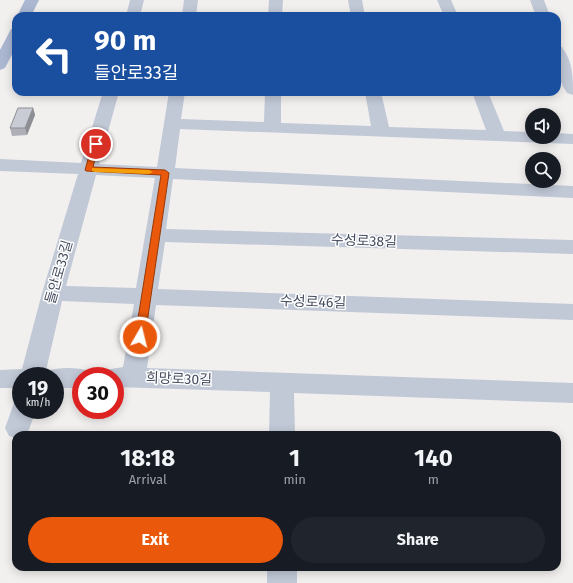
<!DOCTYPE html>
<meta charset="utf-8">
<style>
:root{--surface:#171b24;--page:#20242c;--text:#f1f3f6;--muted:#9ea1a6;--accent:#ea580c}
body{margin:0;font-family:"Fira Sans","Noto Sans KR",sans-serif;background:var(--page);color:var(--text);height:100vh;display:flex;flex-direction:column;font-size:15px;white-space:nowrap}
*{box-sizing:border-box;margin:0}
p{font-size:13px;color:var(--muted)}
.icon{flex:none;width:22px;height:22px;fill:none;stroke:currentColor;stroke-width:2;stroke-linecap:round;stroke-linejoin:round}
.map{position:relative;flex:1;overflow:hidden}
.drawer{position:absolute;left:12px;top:431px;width:549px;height:140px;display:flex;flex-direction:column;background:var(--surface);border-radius:12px;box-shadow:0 2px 10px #0003}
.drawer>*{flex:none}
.banner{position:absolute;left:12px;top:12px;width:549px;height:84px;border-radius:12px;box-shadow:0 2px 10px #0003;background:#1a4fa0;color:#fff;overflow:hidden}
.fabs{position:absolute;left:525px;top:108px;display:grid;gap:8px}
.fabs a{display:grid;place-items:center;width:36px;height:36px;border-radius:50%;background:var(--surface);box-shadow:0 2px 10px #0003;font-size:20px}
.speed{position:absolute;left:12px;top:367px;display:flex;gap:8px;font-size:20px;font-weight:700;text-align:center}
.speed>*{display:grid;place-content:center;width:52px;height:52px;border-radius:50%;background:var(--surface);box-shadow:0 2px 10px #0003;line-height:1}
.speed small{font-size:10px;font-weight:400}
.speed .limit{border:6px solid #d22;background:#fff;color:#111}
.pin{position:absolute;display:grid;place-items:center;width:34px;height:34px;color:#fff;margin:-17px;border:2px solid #fff;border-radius:50%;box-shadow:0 1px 4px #0007}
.me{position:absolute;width:44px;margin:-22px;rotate:8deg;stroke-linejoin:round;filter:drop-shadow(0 0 3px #0008)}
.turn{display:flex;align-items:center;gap:14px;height:84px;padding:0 16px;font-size:18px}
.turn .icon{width:52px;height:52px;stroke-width:2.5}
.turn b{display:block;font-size:28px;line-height:34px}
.eta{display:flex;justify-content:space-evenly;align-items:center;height:68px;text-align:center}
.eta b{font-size:24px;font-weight:700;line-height:28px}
.button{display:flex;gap:8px;margin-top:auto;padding:8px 16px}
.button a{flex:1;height:46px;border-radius:24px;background:var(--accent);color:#fff;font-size:16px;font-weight:700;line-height:46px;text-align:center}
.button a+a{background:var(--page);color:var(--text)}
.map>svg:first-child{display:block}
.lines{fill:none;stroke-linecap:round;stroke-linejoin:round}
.minor{fill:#c1c8d6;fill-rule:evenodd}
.major{fill:#abb7d1;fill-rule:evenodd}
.wall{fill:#aeafb7}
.shaded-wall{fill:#8d8f95}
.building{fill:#caccd5;stroke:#8d8f95}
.route{fill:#ea580c;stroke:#983908}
.slow{fill:#f59e0b}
.labels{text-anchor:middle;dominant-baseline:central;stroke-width:3;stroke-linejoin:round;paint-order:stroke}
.street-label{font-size:14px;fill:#454d5f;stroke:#fff}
</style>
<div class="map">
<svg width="573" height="583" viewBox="0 0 573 583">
<rect width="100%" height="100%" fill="#f2efef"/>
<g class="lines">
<g class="minor">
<polygon points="130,0 144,0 140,16 126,16"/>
<polygon points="184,0 198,0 196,16 182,16"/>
<polygon points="269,0 283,0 282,16 268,16"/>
<polygon points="348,0 362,0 365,16 351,16"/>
<polygon points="437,0 451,0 458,16 444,16"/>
<polygon points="530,0 544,0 550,16 536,16"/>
<path d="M557 45 562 47C573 62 573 77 573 95L567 93C557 79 557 63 557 45Z"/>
<path d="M103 92H119L99 164 157 167 169 92H185L181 119 264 122 265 92H281V123L371 126 365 92H381L389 127 486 130 472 92H488L504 131 532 132V137H554V133L573 134V144L180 129 175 168 573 186V198L173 179 166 229 573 240V254L165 242 158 289 573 304V320L156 305 147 368 573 383V403L294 393 295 435H269L270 392 115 387V376H103L106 370 123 367 134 304 62 301 45 375 46 371C60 367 76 367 90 371L92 376H81V388H55V376H21V388H0V370L22 369 42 293 78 174 0 171V159L81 163ZM96 175 155 178 136 288 66 286Z"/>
<polygon points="21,400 21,410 36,410 27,435 16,435 16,438 9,436 5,428 14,403"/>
<rect x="267" y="567" width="30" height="16"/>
</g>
<g class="major">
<polygon points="25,0 39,0 31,16 17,16"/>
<polygon points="16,28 16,47 5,68 0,70 0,50 11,29"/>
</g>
</g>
<polygon class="wall" points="33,108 35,115 27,135 12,136 10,128"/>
<polygon class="shaded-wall" points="33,108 35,115 27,135 25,128"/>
<polygon class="building" points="18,108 33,108 25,128 10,128"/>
<polygon class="route" points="93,142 99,144 93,167 165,170 169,173 145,337 140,340 135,337 161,175 86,171 85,170"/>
<polygon class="slow" points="92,168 149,170 153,172 149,174 95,172 92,171"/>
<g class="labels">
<g class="street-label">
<text transform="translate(364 241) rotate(2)">수성로38길</text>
<text transform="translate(59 272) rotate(-74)">들안로33길</text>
<text transform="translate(313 302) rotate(2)">수성로46길</text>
<text transform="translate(179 379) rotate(2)">희망로30길</text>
</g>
</g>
</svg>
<div class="fabs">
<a><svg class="icon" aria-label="sound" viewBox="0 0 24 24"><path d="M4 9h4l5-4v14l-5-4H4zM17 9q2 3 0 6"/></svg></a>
<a><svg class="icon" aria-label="search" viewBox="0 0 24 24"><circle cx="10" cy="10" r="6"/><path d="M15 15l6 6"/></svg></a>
</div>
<div class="speed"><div>19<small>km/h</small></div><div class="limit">30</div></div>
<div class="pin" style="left:96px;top:144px;background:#d93025"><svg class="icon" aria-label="arrive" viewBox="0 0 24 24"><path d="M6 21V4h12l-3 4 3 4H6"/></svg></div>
<svg class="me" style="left:140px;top:337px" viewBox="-20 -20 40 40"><circle r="17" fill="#ea580c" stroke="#fff" stroke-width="3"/><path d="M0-11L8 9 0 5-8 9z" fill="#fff"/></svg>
<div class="banner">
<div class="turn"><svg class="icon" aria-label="left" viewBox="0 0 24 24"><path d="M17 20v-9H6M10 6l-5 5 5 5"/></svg><div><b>90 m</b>들안로33길</div></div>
</div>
<section class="drawer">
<div class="eta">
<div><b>18:18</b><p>Arrival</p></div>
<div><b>1</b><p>min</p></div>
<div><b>140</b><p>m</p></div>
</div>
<div class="button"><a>Exit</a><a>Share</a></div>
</section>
</div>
